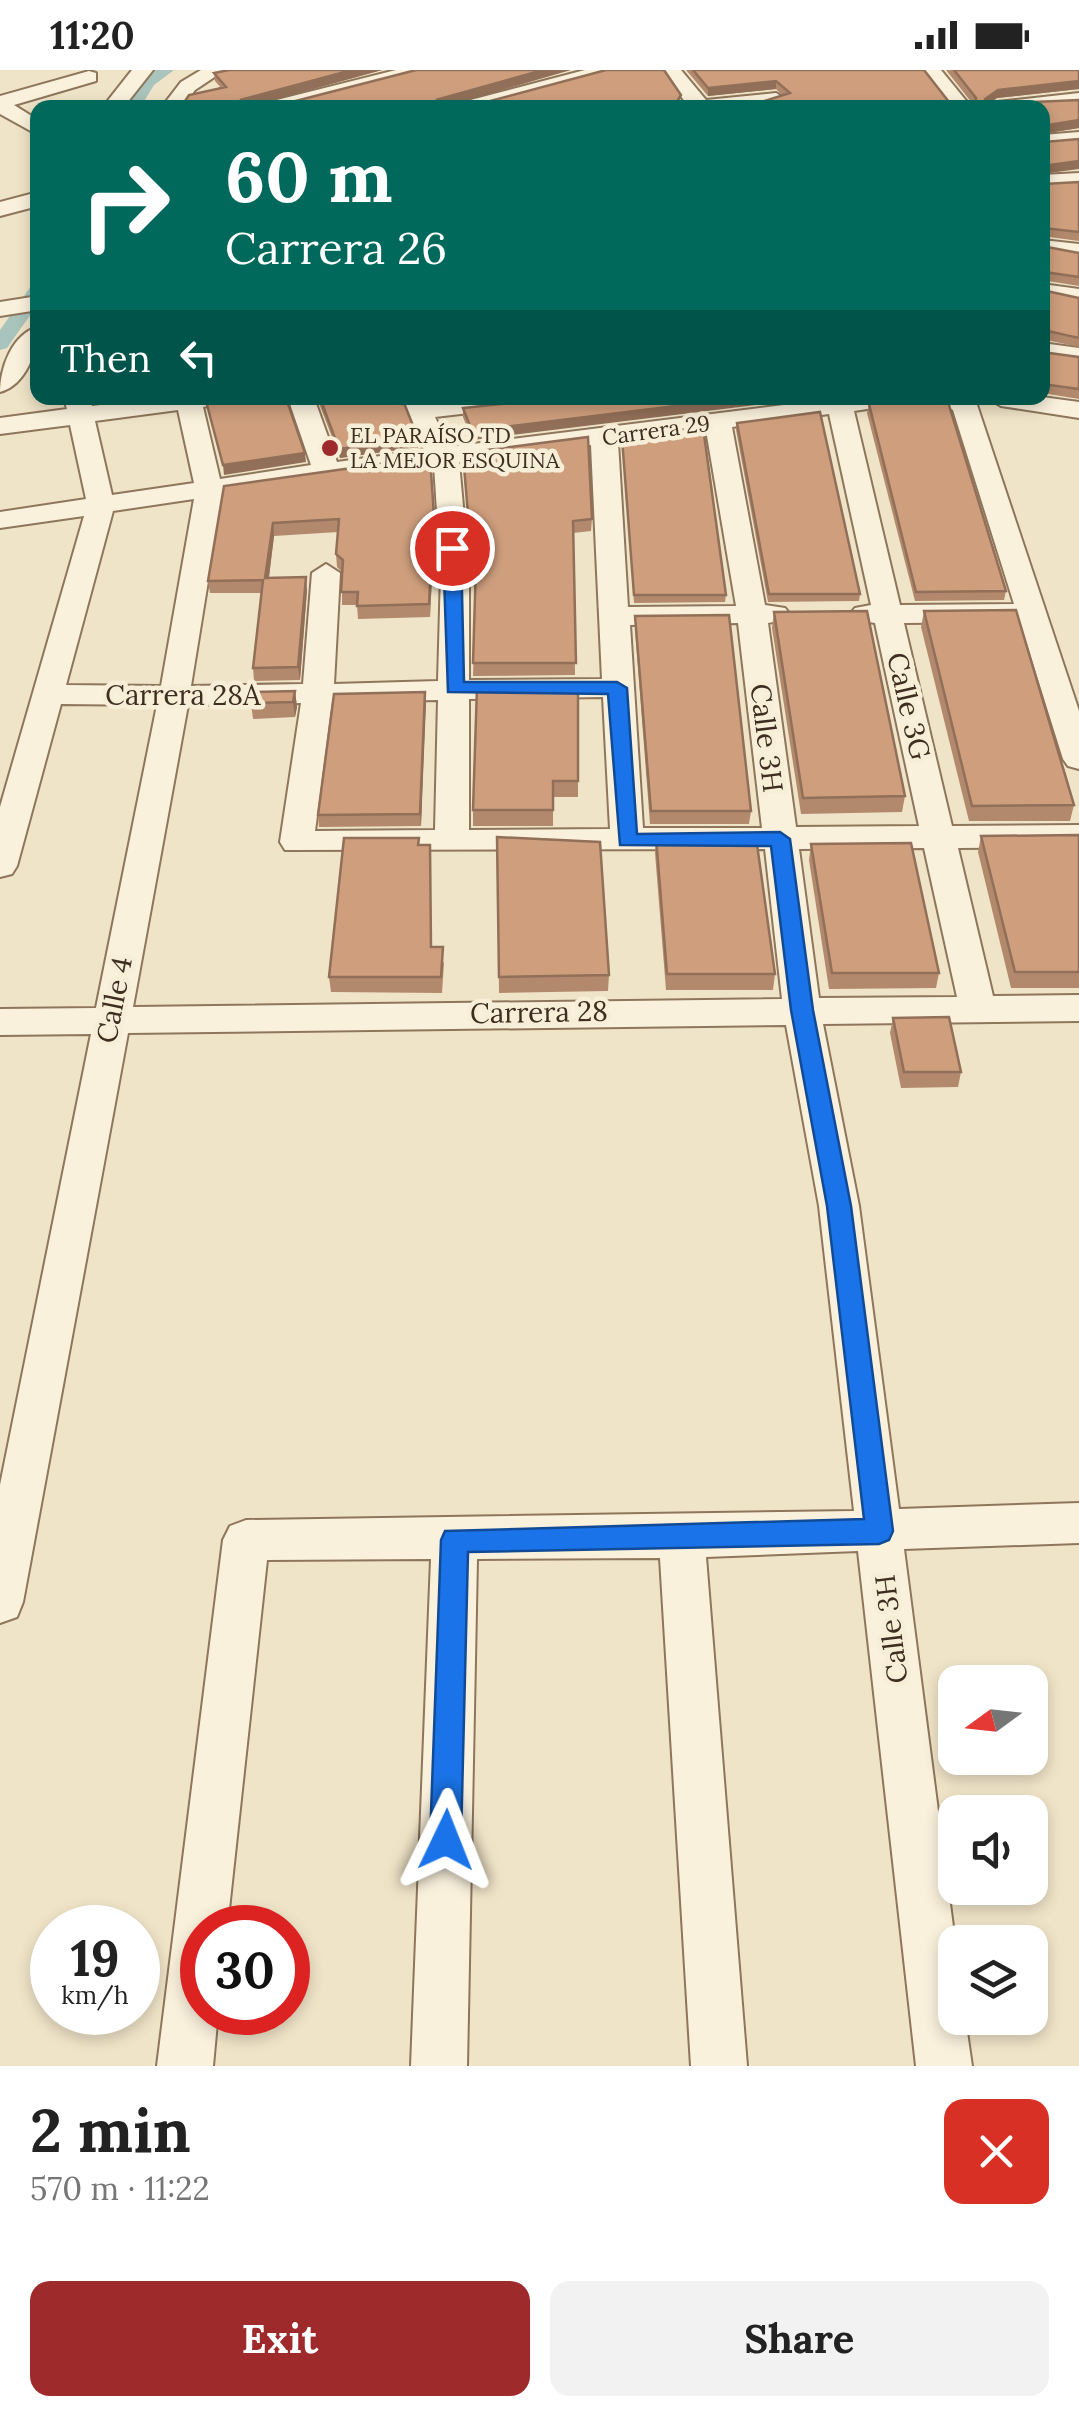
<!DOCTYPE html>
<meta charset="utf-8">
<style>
:root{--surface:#fff;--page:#f2f2f2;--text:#222;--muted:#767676;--accent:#9e2a2b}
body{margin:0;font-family:Lora,serif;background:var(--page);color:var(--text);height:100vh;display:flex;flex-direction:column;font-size:38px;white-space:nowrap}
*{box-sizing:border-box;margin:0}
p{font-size:32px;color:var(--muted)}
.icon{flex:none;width:55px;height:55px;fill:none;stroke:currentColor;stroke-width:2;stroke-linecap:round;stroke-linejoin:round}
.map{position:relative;height:1996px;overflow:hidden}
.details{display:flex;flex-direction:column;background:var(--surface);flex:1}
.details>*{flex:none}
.guide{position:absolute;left:30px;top:30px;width:1020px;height:305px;border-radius:20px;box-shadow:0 5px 15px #0003;background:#00695c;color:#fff;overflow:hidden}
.needle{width:65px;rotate:255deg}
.controls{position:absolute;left:938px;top:1595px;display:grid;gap:20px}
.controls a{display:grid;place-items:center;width:110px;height:110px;border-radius:20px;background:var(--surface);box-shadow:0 5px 15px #0003;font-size:50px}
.speed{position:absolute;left:30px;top:1835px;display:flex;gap:20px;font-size:50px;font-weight:700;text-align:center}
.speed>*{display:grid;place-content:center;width:130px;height:130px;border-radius:50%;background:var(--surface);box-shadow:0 5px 15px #0003;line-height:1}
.speed small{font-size:25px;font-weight:400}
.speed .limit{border:15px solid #d22;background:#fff;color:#111}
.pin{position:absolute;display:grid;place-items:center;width:85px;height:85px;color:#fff;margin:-42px;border:5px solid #fff;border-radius:50%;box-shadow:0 2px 10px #0007}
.me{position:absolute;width:110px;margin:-55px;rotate:2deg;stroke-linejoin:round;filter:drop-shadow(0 0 8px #0008)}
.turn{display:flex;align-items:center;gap:35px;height:210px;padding:0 30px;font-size:45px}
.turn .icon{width:130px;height:130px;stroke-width:2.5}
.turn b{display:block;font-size:70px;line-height:85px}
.then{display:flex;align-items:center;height:95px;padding:0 30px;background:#0003;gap:20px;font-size:38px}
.round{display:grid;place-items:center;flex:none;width:105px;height:105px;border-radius:20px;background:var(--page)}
.summary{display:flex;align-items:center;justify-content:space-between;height:170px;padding:0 30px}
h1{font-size:60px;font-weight:800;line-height:75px}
.action{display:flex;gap:20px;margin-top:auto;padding:20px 30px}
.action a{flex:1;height:115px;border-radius:20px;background:var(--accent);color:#fff;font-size:40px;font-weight:800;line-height:115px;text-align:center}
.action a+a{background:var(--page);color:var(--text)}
.status{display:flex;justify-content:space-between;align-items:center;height:70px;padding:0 50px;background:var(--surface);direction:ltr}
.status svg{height:28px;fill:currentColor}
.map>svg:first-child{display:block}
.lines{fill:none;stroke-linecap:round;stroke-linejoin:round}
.canal{fill:#a9c4bc;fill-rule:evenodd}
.minor-casing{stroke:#8d765c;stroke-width:4}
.minor{fill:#faf1dc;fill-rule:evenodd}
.wall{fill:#b2896c}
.shaded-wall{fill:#916f58}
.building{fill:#cf9f7d;stroke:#916f58;stroke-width:2.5}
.route{fill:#1a73e8;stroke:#114b97;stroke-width:2.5}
.poi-dot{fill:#9e2a2b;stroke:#f7eed8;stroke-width:4}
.labels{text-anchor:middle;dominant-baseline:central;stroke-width:9;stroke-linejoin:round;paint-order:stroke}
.far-street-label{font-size:22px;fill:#3d2e20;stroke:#f7eed8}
.far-poi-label{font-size:22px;fill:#3d2e20;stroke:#f7eed8;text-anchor:start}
.street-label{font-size:28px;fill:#3d2e20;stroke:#f7eed8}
</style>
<div class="status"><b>11:20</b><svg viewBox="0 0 49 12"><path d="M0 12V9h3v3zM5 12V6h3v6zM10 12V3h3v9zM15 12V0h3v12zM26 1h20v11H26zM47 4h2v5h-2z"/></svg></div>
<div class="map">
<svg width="1079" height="1996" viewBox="0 0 1079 1996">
<rect width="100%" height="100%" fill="#f0e4c8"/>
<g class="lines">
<g class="canal">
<polygon points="155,0 174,0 154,15 140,38 123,38 142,9"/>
<polygon points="38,214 38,234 7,278 0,280 0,260 31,216"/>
</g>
<defs>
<g id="minor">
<polygon points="132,0 153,0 123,38 102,38"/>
<polygon points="201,0 225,0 195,20 182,38 161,38 181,12"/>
<polygon points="396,0 432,0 284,38 245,38"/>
<polygon points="585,0 621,0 478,38 440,38"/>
<polygon points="661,0 681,0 706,30 776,23 786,29 754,38 681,38 686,33"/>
<polygon points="920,0 941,0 972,38 951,38"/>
<polygon points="89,1 96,3 96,11 14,35 38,50 38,65 0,44 0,26"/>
<polygon points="1079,23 1079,35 987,38 997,32"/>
<polygon points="1079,62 1079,74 1042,77 1042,65"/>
<polygon points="1079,103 1079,117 1042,119 1042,105"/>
<polygon points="38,122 38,136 0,146 0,132"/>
<polygon points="1042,170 1079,174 1079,188 1042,184"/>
<polygon points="1042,214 1079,219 1079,233 1042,228"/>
<polygon points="38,226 38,240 0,246 0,232"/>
<path d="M38 257C38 280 26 315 0 322 0 298 12 264 38 257Z"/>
<polygon points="1042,273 1079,278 1079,294 1042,288"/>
<polygon points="1042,327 1079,332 1079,348 1001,336 988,328"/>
<path d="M64 328H90L92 336 158 328H226L222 333 203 337 220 409 311 395 288 328H314L337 392 424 380 402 328H428L429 332 542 328 529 336 435 347 449 377 839 328H910L906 333 854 341 900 535 1014 534 953 340 932 328H968L977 335 1079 641V699L1068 696 1063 689 1020 552 904 553 952 756 1079 755V777L958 778 993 926 1079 925V951L823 954 859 1136 899 1439 1079 1433V1473L904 1479 955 1872V1948H965L972 1996H916L858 1481 706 1487 747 1996H691L660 1488 477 1489 467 1996H411L431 1489 267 1490 227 1858H202V1942H218L213 1996H157L223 1470 230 1456 246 1450 854 1441 819 1136 786 955 128 963 23 1532 17 1547 0 1553V1415L91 964 0 965V939L96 938 157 635 61 634 17 796 12 804 0 807V737L84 446 0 458V442L86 429 70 355 0 364V348L67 339ZM178 340 194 413 112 425 95 351ZM829 344 871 535 855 538 850 544 855 550 875 553 919 756 796 757 768 553 785 550 790 544 785 538 765 535 732 357ZM706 360 736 536 628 537 618 372ZM591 375 602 609 469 610V503L459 392ZM434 395 441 503 438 611 334 614 340 503 326 494 312 503 303 614 191 616 222 425ZM194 429 161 616 66 615 113 441ZM738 553 762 758H643L630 555ZM603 627 610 759 469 760V629ZM438 630 435 760 315 761 332 632ZM301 633 280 772 285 780 765 779 782 929 133 937 188 635ZM924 778 957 927 819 928 799 779Z"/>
</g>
</defs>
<use href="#minor" class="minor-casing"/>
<use href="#minor" class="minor"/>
</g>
<g class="wall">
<polygon points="229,0 382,0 265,32 284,34 459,32 479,34 755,34 782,25 776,19 708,26 686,0 924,0 949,32 972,33 946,0 1079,0 1079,22 1079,19 997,28 989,34 1079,30 1079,60 1079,58 1042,64 1042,38 186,38 185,31 221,18 215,11 214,3"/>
<polygon points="1079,112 1079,171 1042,166 1044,114"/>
<polygon points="1042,176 1079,183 1079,216 1042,210"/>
<polygon points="1042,220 1079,228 1079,277 1042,269"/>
<polygon points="1042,282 1079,287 1079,329 1042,323"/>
<polygon points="317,328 402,328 419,377 340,388"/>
<polygon points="529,331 472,370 463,347 463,338"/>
<polygon points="869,334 1006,521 1004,530 915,531 867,343"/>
<polygon points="737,353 860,524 859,531 768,532 736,360"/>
<polygon points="622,368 726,525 725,532 634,533"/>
<polygon points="430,387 437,503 432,507 430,547 358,549 357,535 342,535 342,502 337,497 336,484 338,462 274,466 269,508 307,520 300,610 254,611 253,598 261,523 210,523 208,511 224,416"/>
<polygon points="463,395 592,449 591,461 573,463 575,605 473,606 476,507 473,507"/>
<polygon points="924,541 1074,735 1070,751 969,751 921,557"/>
<polygon points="774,542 905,726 902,742 801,744 772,558"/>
<polygon points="635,546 751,741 749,754 650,754 635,559"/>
<polygon points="578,615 578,727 553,727 553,756 473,756 473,740"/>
<polygon points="295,621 297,637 295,647 253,649 251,633"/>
<polygon points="425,622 421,756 319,757 318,745"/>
<polygon points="1079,765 1079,918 1011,918 978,782 981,766"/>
<polygon points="497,767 609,905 608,921 499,923"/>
<polygon points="656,767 775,904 773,920 666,920 655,783"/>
<polygon points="811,774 939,903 936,918 829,919 809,790"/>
<polygon points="419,775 432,877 444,893 442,923 331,922 329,907"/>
<polygon points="893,948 961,1002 958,1017 901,1018 890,963"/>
</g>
<g class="shaded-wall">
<polygon points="352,0 382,0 245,38 240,30"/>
<polygon points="543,0 571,0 440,38 436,30"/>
<polygon points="776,11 776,19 708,26 708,18"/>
<polygon points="1079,11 1079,19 997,28 983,37 985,29 998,20"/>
<polygon points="1079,50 1079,58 1042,64 1042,56"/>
<polygon points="1079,91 1079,99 1042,104 1042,96"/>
<polygon points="741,328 813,328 472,370 472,361"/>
<polygon points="418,368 419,377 340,388 339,379"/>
<polygon points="305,383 306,392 224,405 223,395"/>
<polygon points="273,453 274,466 267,521 265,508"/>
<polygon points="437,490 437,503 432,507 430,547 431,495"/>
<polygon points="306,507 307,520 300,610 298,597"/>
<polygon points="295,621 297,637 295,647 293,632"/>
<polygon points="425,622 426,634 421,756 420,744"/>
</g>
<g class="building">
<polygon points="229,0 352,0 240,30 284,34 416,0 543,0 436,30 479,34 606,0 664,0 681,25 678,30 681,34 755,34 790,23 776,11 708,18 693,0 924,0 949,32 976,33 976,28 954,0 1079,0 1079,11 998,20 985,29 988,34 1079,30 1079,50 1042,56 1042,38 193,38 185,31 189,25 226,17 214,3"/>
<polygon points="1042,67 1044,72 1079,69 1079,91 1042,96"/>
<polygon points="1042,109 1044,114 1079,112 1079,162 1044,158 1042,164"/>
<polygon points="1042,176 1079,183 1079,207 1044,202 1042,208"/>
<polygon points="1042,220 1079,228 1079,268 1044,260 1042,262"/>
<polygon points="1042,282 1079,287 1079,319 1042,314"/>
<polygon points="222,328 286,328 305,383 223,395 206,331"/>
<polygon points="320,328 402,328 418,368 339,379"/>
<polygon points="535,328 741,328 472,361 463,338 529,331"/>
<polygon points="908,328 942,328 948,332 1006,521 916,522 869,334"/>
<polygon points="820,342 860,524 769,524 737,353"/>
<polygon points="703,357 726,525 634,525 622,368"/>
<polygon points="588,367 592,449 573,451 576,593 473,593 476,494 472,494 463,383"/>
<polygon points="430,387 437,490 431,495 429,534 357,536 358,522 341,522 343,490 336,484 339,449 273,453 265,508 306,507 298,597 253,598 263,510 208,511 224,416"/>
<polygon points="1016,540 1074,735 972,736 924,541"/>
<polygon points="867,541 905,726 803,728 774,542"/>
<polygon points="729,545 751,741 651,741 635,546"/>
<polygon points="578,615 578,711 553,711 553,740 473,740 477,617"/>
<polygon points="295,621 293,632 251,633 251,622"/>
<polygon points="425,622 420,744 318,745 334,624"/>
<polygon points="1079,765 1079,902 1015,902 981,766"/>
<polygon points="497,767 600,772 609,905 499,907"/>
<polygon points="656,767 756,767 775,904 667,904"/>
<polygon points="344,768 419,768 418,775 430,775 431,877 443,877 441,907 329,907"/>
<polygon points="911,773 939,903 832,903 811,774"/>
<polygon points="949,947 961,1002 904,1002 893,948"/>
</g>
<polygon class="route" points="452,473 461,478 464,612 617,612 627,618 637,764 780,762 790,769 813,940 851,1136 893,1461 889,1470 879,1474 468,1482 461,1770 456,1781 446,1786 435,1781 430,1770 441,1470 445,1461 864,1449 827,1136 791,940 771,776 620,775 608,624 448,622 443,478"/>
<circle class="poi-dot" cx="330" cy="378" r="10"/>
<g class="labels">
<g class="far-street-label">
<text transform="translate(656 360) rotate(-8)">Carrera 29</text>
</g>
<g class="far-poi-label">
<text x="350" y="365">EL PARAÍSO TD<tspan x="350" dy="25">LA MEJOR ESQUINA</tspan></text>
</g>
<g class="street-label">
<text x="183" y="625">Carrera 28A</text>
<text transform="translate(909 636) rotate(77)">Calle 3G</text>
<text transform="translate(767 668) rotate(83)">Calle 3H</text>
<text transform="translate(114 930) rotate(-79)">Calle 4</text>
<text transform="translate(539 942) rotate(-1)">Carrera 28</text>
<text transform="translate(891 1559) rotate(-97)">Calle 3H</text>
</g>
</g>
</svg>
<div class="controls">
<a><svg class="needle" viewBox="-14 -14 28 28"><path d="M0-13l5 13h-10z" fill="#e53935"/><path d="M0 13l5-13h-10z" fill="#767676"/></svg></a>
<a><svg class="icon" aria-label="sound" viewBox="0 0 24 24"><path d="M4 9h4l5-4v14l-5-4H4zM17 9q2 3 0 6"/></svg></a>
<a><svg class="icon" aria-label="layers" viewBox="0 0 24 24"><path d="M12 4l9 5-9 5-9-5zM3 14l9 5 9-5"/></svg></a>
</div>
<div class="speed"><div>19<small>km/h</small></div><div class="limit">30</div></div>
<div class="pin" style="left:452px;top:478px;background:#d93025"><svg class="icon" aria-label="arrive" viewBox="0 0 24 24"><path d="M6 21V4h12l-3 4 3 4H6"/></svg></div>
<svg class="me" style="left:446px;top:1770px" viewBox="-20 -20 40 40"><path d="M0-17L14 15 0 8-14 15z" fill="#1a73e8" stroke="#fff" stroke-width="4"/></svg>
<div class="guide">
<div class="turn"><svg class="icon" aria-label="right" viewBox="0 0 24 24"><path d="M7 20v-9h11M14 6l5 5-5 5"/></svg><div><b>60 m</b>Carrera 26</div></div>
<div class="then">Then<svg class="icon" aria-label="left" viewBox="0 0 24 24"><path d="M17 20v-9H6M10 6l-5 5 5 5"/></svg></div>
</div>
</div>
<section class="details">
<div class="summary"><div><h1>2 min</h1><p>570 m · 11:22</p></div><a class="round" style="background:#d93025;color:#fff"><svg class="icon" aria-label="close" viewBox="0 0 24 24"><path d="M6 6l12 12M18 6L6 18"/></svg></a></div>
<div class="action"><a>Exit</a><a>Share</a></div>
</section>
